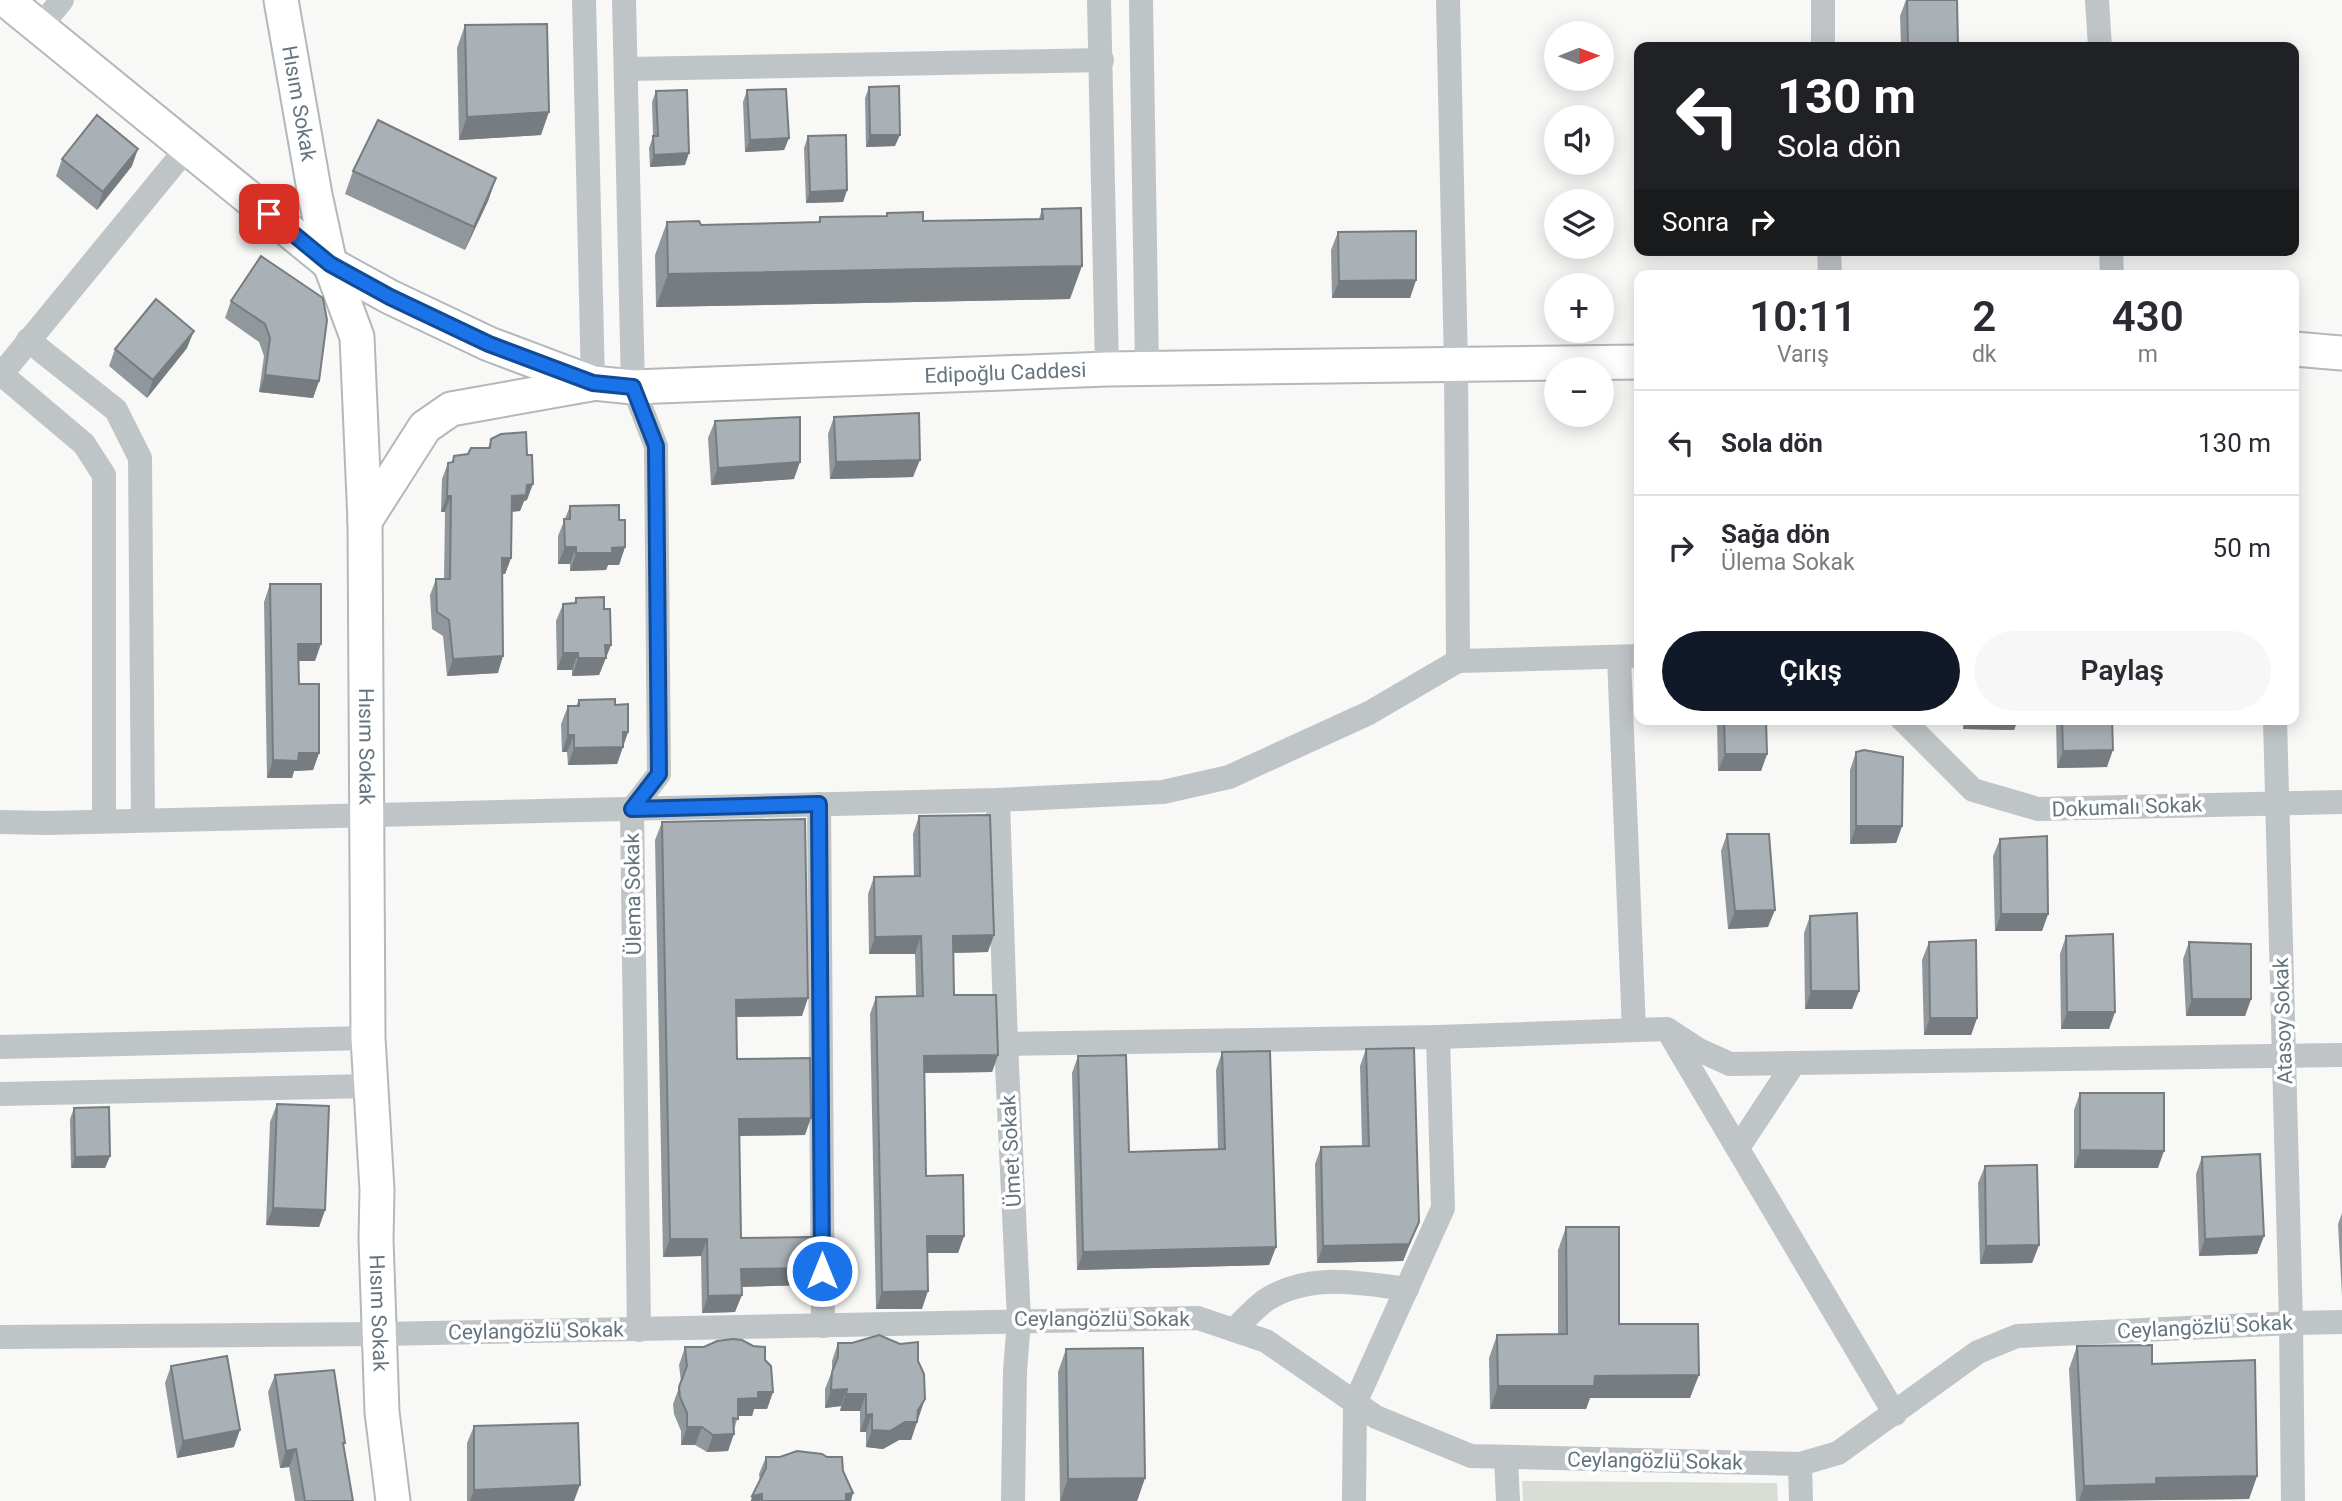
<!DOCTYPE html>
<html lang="tr">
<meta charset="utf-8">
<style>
:root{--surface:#fff;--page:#f7f7f7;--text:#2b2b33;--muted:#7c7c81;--line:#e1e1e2;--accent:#111827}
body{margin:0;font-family:Roboto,sans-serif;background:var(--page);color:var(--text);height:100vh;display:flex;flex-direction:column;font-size:26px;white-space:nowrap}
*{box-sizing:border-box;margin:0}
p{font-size:23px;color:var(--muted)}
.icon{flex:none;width:38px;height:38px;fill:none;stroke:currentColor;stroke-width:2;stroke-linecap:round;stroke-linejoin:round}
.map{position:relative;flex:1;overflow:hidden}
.side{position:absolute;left:1634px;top:270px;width:665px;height:455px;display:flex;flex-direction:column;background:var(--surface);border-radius:14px;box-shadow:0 4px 18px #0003}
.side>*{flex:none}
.hud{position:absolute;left:1634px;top:42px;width:665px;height:214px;border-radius:14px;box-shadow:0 4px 18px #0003;background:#202124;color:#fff;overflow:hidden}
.needle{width:46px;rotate:89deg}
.fabs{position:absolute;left:1544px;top:21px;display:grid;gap:14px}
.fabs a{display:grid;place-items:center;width:70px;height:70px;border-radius:50%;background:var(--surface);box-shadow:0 4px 18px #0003;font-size:35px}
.pin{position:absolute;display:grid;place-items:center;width:60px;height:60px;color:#fff;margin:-30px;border-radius:14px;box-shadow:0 4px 10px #0006}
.me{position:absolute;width:77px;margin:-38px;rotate:0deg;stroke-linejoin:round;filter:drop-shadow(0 0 5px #0008)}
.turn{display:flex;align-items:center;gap:24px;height:147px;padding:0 28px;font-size:32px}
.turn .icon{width:91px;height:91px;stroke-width:2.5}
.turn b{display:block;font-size:49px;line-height:60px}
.then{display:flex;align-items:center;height:66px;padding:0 28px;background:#0003;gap:14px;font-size:26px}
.eta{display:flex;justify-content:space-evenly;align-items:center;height:119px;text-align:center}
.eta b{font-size:42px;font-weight:600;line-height:49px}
.cta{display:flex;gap:14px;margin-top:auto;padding:14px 28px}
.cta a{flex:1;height:80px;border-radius:42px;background:var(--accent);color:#fff;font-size:28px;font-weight:600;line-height:80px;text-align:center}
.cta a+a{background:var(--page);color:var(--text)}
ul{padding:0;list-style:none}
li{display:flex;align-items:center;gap:21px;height:105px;padding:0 28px;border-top:2px solid var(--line)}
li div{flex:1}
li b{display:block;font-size:26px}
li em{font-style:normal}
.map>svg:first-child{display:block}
.green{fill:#d8ddd5}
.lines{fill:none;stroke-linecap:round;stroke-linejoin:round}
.secondary-casing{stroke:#b2b8bc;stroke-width:37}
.street{stroke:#bfc4c7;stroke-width:24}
.secondary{stroke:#fff;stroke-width:33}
.wall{fill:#91989d}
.shaded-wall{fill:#767c7f}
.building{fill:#a9b1b6;stroke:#767c7f;stroke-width:2}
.route-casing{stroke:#114b97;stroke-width:18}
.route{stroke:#1a73e8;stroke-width:12}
.labels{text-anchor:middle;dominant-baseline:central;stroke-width:7;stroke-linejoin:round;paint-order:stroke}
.street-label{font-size:21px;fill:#65757f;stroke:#fff}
</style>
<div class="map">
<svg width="2342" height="1501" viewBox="0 0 2342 1501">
<rect width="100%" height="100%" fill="#f8f8f6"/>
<polygon class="green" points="1522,1481 1777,1483 1778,1501 1523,1501"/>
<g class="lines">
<defs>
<g id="secondary">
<path id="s1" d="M6 0 330 264 390 297 489 344 593 383 633 387 1107 369 1640 362"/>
<path id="s2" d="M281 0 315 195 330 264 357 337 365 521 368 1038 377 1190 376 1239 382 1412 393 1501"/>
<polyline points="2294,349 2342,353"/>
<polyline points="365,521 425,427 451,409 591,384"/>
</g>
</defs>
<use href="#secondary" class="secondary-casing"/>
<g class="street">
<polyline points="584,0 593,383"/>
<polyline points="624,0 633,387 656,446 659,774 632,809 639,1330"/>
<polyline points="1099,0 1107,369"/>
<polyline points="1141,0 1147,368"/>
<polyline points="1448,0 1456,365 1458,661"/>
<polyline points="1823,0 1823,47"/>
<polyline points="2097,0 2100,47"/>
<polyline points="40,27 62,0"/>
<polyline points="627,69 1102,60"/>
<polyline points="1829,250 1830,275"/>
<polyline points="2111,250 2112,275"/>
<polyline points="28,340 116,410 140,458 143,820"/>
<polyline points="0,373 84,444 104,475 104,821"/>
<polyline points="0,376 187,148"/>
<polyline points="1619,657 1634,1030"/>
<polyline points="1902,719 1973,790 2038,809 2342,802"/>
<polyline points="2275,719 2291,1323 2293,1501"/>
<polyline points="998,800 1006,1044 1019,1320 1015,1371 1013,1501"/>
<polyline points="819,804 823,1326"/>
<polyline points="0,822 48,823 998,800 1163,792 1229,777 1369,713 1458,661 1640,656"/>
<polyline points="1671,1036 1895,1414"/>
<polyline points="1438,1037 1667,1029 1699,1050 1730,1064 2342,1055"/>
<polyline points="1006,1044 1438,1037 1443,1208 1355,1403 1354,1501"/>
<polyline points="0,1047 368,1038"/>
<polyline points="0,1094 371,1086"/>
<polyline points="1738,1148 1794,1063"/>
<path d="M1234 1330C1244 1320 1255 1308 1266 1300 1309 1272 1360 1283 1407 1289"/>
<polyline points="0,1337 381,1334 1198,1318 1266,1341 1376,1417 1471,1456 1800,1464 1838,1453 1978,1352 2017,1336 2291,1323 2342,1322"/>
<polyline points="1506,1457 1508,1501"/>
<polyline points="1800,1464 1801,1501"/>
</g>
<use href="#secondary" class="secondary"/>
</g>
<g class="wall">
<polygon points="1906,0 1958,47 1901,47 1900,16"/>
<polygon points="465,25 541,135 459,140 457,48"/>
<polygon points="869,87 895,146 866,147 865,98"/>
<polygon points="747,90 789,138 784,150 745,152 743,102"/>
<polygon points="656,91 685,165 650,167 649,148 653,136 652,102"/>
<polygon points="808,136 847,190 843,202 806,203 804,148"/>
<polygon points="62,159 132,166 97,210 56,176"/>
<polygon points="353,171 496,178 488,201 465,250 345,194"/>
<polygon points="1042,209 1070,299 656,307 655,255 667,222 701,225 818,222 820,217 886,216 887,213 923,221 1039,219"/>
<polygon points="1338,232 1416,280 1410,298 1332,298 1331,250"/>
<polygon points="261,256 319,381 313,398 259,392 264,356 259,342 225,318 231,301"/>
<polygon points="187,348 147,398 109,366 115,349"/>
<polygon points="834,417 913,477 830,479 828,434"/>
<polygon points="715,421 794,479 711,485 708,438"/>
<polygon points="491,439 527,500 524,501 520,511 511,512 511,558 505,574 502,574 498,673 447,676 443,636 432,629 430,595 436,579 444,579 445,512 441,512 442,479 448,463 452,462 454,456 468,454 488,448"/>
<polygon points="570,506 619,520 625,547 619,565 608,565 606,570 570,571 570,564 558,564 558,536"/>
<polygon points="270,584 315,661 298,661 299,684 319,753 313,770 294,771 292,778 267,778 264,602"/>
<polygon points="576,598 604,609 611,645 599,675 572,676 572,670 557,670 556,621 563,604 574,603"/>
<polygon points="579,700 628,732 617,764 568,765 567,752 562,752 561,724 568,706 576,706"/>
<polygon points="1717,719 1766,719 1767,754 1761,771 1718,771"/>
<polygon points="1963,719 2018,719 2014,730 1963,729"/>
<polygon points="2056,719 2112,719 2107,767 2057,768"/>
<polygon points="1856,752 1902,826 1896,843 1850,844 1850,770"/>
<polygon points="919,816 988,952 953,953 954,995 998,1055 992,1072 924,1073 926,1176 964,1236 958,1253 928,1253 922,1309 876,1309 870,1014 876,997 916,996 915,954 869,954 868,894 874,877 914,876 913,834"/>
<polygon points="662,822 802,1016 736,1017 737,1059 805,1135 739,1136 741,1238 807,1285 741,1287 735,1312 702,1313 701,1256 663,1257 655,840"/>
<polygon points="1727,834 1768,927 1728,929 1721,851"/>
<polygon points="2000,839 2048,914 2042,931 1995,931 1993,856"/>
<polygon points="1810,916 1859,991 1852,1009 1805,1009 1804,933"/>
<polygon points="2066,936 2115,1012 2109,1029 2061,1029 2060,954"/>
<polygon points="1929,942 1977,1018 1971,1035 1924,1035 1922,960"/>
<polygon points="2189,942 2251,999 2245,1016 2186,1016 2183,959"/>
<polygon points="1366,1049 1419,1222 1403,1261 1317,1263 1315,1164 1321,1147 1362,1146 1360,1066"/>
<polygon points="1222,1052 1276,1247 1269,1265 1077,1270 1072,1073 1078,1056 1129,1152 1218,1150 1216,1070"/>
<polygon points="2080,1093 2158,1168 2074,1168 2074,1110"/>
<polygon points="277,1104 325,1210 319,1227 266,1225 270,1122"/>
<polygon points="74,1108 110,1156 105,1168 71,1168 70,1119"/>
<polygon points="2202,1157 2264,1236 2257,1254 2199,1256 2196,1174"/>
<polygon points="1985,1166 2039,1245 2032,1263 1980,1264 1978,1183"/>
<polygon points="2342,1213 2342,1296 2338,1224"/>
<polygon points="1566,1227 1619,1324 1690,1398 1590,1398 1586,1409 1490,1409 1489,1358 1497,1335 1558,1335 1558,1250"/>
<polygon points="838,1343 918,1417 911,1440 899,1440 883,1449 866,1447 866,1432 860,1432 860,1411 840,1411 841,1406 825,1408 825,1389 832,1371 832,1361"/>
<polygon points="2077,1346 2152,1364 2257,1476 2249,1499 2076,1501 2069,1369"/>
<polygon points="685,1347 765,1360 773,1392 767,1409 754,1409 752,1416 738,1416 728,1451 707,1452 695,1445 681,1445 681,1431 674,1414 673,1404 681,1382 679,1365"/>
<polygon points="1066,1349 1145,1478 1137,1501 1060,1501 1058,1372"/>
<polygon points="171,1366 234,1447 177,1458 165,1383"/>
<polygon points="275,1375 345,1443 343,1446 353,1501 295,1501 289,1467 280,1468 268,1392"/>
<polygon points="474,1426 574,1501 467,1501 467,1443"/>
<polygon points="766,1457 843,1471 851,1501 751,1501 760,1482 759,1474"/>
</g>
<g class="shaded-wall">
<polygon points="549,112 541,135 459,140 467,117"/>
<polygon points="870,135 900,135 895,146 866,147"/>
<polygon points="789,138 784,150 745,152 750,140"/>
<polygon points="138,149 132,166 97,210 103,192"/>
<polygon points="689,153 685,165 650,167 654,155"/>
<polygon points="496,178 488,201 465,250 474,227"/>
<polygon points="847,190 843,202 806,203 810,192"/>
<polygon points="1082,266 1070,299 656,307 668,274"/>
<polygon points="1416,280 1410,298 1332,298 1339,281"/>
<polygon points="194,331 187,348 147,398 153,380"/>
<polygon points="265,375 319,381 313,398 259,392"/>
<polygon points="920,460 913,477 830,479 836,462"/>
<polygon points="800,462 794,479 711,485 718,468"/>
<polygon points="533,484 527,500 524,501 520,511 506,512 512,496 527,485"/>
<polygon points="447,496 451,496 445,512 441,512"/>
<polygon points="565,547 576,547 570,564 558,564"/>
<polygon points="625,547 619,565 608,565 606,570 570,571 576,553 612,548"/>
<polygon points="502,558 511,558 505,574 496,574"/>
<polygon points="298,644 321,644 315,661 292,661"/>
<polygon points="605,645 611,645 599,675 572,676 578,658"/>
<polygon points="563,653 578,653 572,670 557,670"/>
<polygon points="503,656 498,673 447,676 453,659"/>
<polygon points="1967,719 2018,719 2014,730 1963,729"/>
<polygon points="2185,719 2237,719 2236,721 2185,720"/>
<polygon points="623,732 628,732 617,764 568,765 574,748"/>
<polygon points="568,735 574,735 567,752 562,752"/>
<polygon points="2113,750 2107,767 2057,768 2063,751"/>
<polygon points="299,753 319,753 313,770 294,771 292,778 267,778 273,760"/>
<polygon points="1725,754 1767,754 1761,771 1718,771"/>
<polygon points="1856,826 1902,826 1896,843 1850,844"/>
<polygon points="1775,910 1768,927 1728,929 1735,911"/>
<polygon points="2001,914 2048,914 2042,931 1995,931"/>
<polygon points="994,935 988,952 947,953 953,936"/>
<polygon points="921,936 915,954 869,954 875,937"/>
<polygon points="1811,991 1859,991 1852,1009 1805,1009"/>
<polygon points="808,998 802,1016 730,1017 736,1000"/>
<polygon points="2192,999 2251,999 2245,1016 2186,1016"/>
<polygon points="2067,1012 2115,1012 2109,1029 2061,1029"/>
<polygon points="1930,1018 1977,1018 1971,1035 1924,1035"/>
<polygon points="998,1055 992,1072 918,1073 924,1056"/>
<polygon points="811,1118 805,1135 732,1136 739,1119"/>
<polygon points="2080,1150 2164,1151 2158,1168 2074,1168"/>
<polygon points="110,1156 105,1168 71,1168 75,1157"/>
<polygon points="273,1208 325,1210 319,1227 266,1225"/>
<polygon points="1419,1222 1403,1261 1317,1263 1323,1246"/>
<polygon points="927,1236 964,1236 958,1253 921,1253"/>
<polygon points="2264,1236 2257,1254 2199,1256 2205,1239"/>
<polygon points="670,1239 707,1239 701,1256 663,1257"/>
<polygon points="2039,1245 2032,1263 1980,1264 1986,1246"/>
<polygon points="1276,1247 1269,1265 1077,1270 1083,1252"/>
<polygon points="814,1268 807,1285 735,1287 741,1269"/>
<polygon points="928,1291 922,1309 876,1309 882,1292"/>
<polygon points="742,1295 735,1312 702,1313 708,1296"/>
<polygon points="1699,1375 1690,1398 1590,1398 1586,1409 1490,1409 1498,1386 1595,1376"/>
<polygon points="847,1389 841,1406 825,1408 831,1390"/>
<polygon points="758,1392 773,1392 767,1409 754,1409 752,1416 731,1416 738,1399"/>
<polygon points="846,1394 866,1394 860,1411 840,1411"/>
<polygon points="925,1399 911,1440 899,1440 883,1449 866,1447 872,1430 918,1410"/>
<polygon points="872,1414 866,1432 860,1432 866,1415"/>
<polygon points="687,1427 702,1427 695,1445 681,1445"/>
<polygon points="240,1430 234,1447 177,1458 183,1441"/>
<polygon points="734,1434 728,1451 707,1452 713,1435"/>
<polygon points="296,1449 289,1467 280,1468 286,1451"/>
<polygon points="2257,1476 2249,1499 2079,1501 2084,1486 2156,1478"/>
<polygon points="1145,1478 1137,1501 1060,1501 1068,1479"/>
<polygon points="580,1485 574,1501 470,1501 474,1490"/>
<polygon points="853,1493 851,1501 843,1501 846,1494"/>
<polygon points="762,1494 760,1501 751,1501 752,1496"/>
</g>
<g class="building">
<polygon points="1907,0 1957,0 1958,47 1908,47"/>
<polygon points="547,24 549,112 467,117 465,25"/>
<polygon points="899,86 900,135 870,135 869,87"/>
<polygon points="786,89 789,138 750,140 747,90"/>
<polygon points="687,90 689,153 654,155 653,136 658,136 656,91"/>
<polygon points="97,115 138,149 103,192 62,159"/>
<polygon points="378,120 496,178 474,227 353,171"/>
<polygon points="846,135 847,190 810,192 808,136"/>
<polygon points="1081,208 1082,266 668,274 667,222 699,221 701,225 820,222 820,217 887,216 887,213 923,212 923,221 1043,219 1042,209"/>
<polygon points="1416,231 1416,280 1339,281 1338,232"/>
<polygon points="261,256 323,298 327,320 319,381 265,375 270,338 265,324 231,301"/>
<polygon points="156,299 194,331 153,380 115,349"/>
<polygon points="919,413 920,460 836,462 834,417"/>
<polygon points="800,417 800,462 718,468 715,421"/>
<polygon points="526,432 527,455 532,455 533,484 527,485 526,495 512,496 511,558 502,558 503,656 453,659 449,620 437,612 436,579 450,579 451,496 447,496 448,463 453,462 454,456 468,454 471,448 490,448 491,439 501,434"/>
<polygon points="619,505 619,520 625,520 625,547 612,548 612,553 576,553 576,547 565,547 564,519 570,519 570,506"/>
<polygon points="270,584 321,584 321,644 298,644 299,684 319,684 319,753 299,753 298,761 273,760"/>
<polygon points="604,597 604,609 610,609 611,645 605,645 606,658 578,658 578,653 563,653 563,604 576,603 576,598"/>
<polygon points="615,699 615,705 628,704 628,732 623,732 623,747 574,748 574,735 568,735 568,706 579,706 579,700"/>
<polygon points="1724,719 1766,719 1767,754 1725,754"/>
<polygon points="2062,719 2112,719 2113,750 2063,751"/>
<polygon points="1864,750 1903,757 1902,826 1856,826 1856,752"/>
<polygon points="990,815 994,935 953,936 954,995 996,995 998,1055 924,1056 926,1176 963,1175 964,1236 927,1236 928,1291 882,1292 876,997 923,996 921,936 875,937 874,877 920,876 919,816"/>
<polygon points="805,819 808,998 736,1000 737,1059 810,1058 811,1118 739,1119 741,1238 813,1237 814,1268 741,1269 742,1295 708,1296 707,1239 670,1239 662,822"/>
<polygon points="1727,834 1769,834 1775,910 1735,911"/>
<polygon points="2047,836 2048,914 2001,914 2000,839"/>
<polygon points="1857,913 1859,991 1811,991 1810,916"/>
<polygon points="2113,934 2115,1012 2067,1012 2066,936"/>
<polygon points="1976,940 1977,1018 1930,1018 1929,942"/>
<polygon points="2189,942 2251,944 2251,999 2192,999"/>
<polygon points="1414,1048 1419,1222 1409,1244 1323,1246 1321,1147 1369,1146 1366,1049"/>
<polygon points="1270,1051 1276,1247 1083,1252 1078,1056 1126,1055 1129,1152 1225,1149 1222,1052"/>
<polygon points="2080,1093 2164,1093 2164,1151 2080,1150"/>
<polygon points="277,1104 329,1106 325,1210 273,1208"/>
<polygon points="109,1107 110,1156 75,1157 74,1108"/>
<polygon points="2260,1154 2264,1236 2205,1239 2202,1157"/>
<polygon points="2037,1165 2039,1245 1986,1246 1985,1166"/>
<polygon points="1566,1227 1619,1227 1619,1324 1698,1324 1699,1375 1595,1376 1594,1386 1498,1386 1497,1335 1567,1334"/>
<polygon points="879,1335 900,1344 918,1342 918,1361 924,1374 925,1399 918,1410 917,1422 905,1422 890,1431 872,1430 872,1414 866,1415 866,1394 846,1394 847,1389 831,1390 832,1372 838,1357 838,1343 852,1343"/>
<polygon points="733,1339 742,1340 753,1346 765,1347 765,1360 771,1366 773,1392 758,1392 758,1398 738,1399 738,1419 733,1418 734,1434 713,1435 702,1427 687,1427 687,1413 680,1397 679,1387 687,1366 685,1347 704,1347 717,1341"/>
<polygon points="2152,1345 2152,1364 2255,1360 2257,1476 2156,1478 2156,1484 2084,1486 2077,1346"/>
<polygon points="1143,1348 1145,1478 1068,1479 1066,1349"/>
<polygon points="227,1356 240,1430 183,1441 171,1366"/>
<polygon points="334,1370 345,1443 343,1443 353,1501 305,1501 296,1449 286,1451 275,1375"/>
<polygon points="578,1423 580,1485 474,1490 474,1426"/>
<polygon points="797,1451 822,1454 827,1457 842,1457 843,1471 853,1493 846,1494 846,1501 762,1501 762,1494 752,1496 766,1468 766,1457 780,1457"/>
</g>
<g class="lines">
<defs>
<polyline id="route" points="269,214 330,264 390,297 489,344 593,383 633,387 656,446 659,774 632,809 819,804 822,1271"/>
</defs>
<use href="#route" class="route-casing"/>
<use href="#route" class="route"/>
</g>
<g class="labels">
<g class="street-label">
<text stroke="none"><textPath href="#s2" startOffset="105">Hısım Sokak</textPath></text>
<text stroke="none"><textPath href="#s1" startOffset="1120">Edipoğlu Caddesi</textPath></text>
<text stroke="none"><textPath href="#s2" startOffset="756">Hısım Sokak</textPath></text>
<text transform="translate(2127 807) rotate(-2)">Dokumalı Sokak</text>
<text transform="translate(633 894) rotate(-91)">Ülema Sokak</text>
<text transform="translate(2283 1021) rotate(-92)">Atasoy Sokak</text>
<text transform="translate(1011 1151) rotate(-93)">Ümet Sokak</text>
<text stroke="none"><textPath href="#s2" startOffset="1323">Hısım Sokak</textPath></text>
<text x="1102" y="1319">Ceylangözlü Sokak</text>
<text transform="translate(2205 1327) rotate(-3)">Ceylangözlü Sokak</text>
<text transform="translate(536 1331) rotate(-1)">Ceylangözlü Sokak</text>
<text transform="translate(1655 1461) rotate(1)">Ceylangözlü Sokak</text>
</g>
</g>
</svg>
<div class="fabs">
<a><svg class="needle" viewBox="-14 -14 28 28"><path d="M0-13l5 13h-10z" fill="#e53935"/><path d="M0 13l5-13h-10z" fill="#7c7c81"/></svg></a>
<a><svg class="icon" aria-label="sound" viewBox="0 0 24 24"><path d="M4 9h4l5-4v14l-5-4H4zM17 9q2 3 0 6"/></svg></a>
<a><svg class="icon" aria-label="layers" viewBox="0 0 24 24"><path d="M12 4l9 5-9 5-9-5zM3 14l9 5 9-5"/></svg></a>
<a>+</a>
<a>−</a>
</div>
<div class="pin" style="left:269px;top:214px;background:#d93025"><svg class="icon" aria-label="arrive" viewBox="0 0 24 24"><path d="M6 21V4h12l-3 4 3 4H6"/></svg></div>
<svg class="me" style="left:822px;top:1271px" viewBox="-20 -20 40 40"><circle r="17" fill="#1a73e8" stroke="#fff" stroke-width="3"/><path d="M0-11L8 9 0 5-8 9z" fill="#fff"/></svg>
<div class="hud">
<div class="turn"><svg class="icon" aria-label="left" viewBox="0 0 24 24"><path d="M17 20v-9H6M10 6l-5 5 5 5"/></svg><div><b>130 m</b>Sola dön</div></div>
<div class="then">Sonra<svg class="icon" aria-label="right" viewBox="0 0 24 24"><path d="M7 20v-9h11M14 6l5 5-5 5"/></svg></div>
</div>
<section class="side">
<div class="eta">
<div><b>10:11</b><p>Varış</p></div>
<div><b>2</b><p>dk</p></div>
<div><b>430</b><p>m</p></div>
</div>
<ul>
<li><svg class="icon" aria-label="left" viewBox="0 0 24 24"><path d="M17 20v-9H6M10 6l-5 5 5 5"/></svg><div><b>Sola dön</b></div><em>130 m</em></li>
<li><svg class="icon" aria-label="right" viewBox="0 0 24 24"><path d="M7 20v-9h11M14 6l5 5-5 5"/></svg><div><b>Sağa dön</b><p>Ülema Sokak</p></div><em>50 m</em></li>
</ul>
<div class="cta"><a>Çıkış</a><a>Paylaş</a></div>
</section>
</div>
